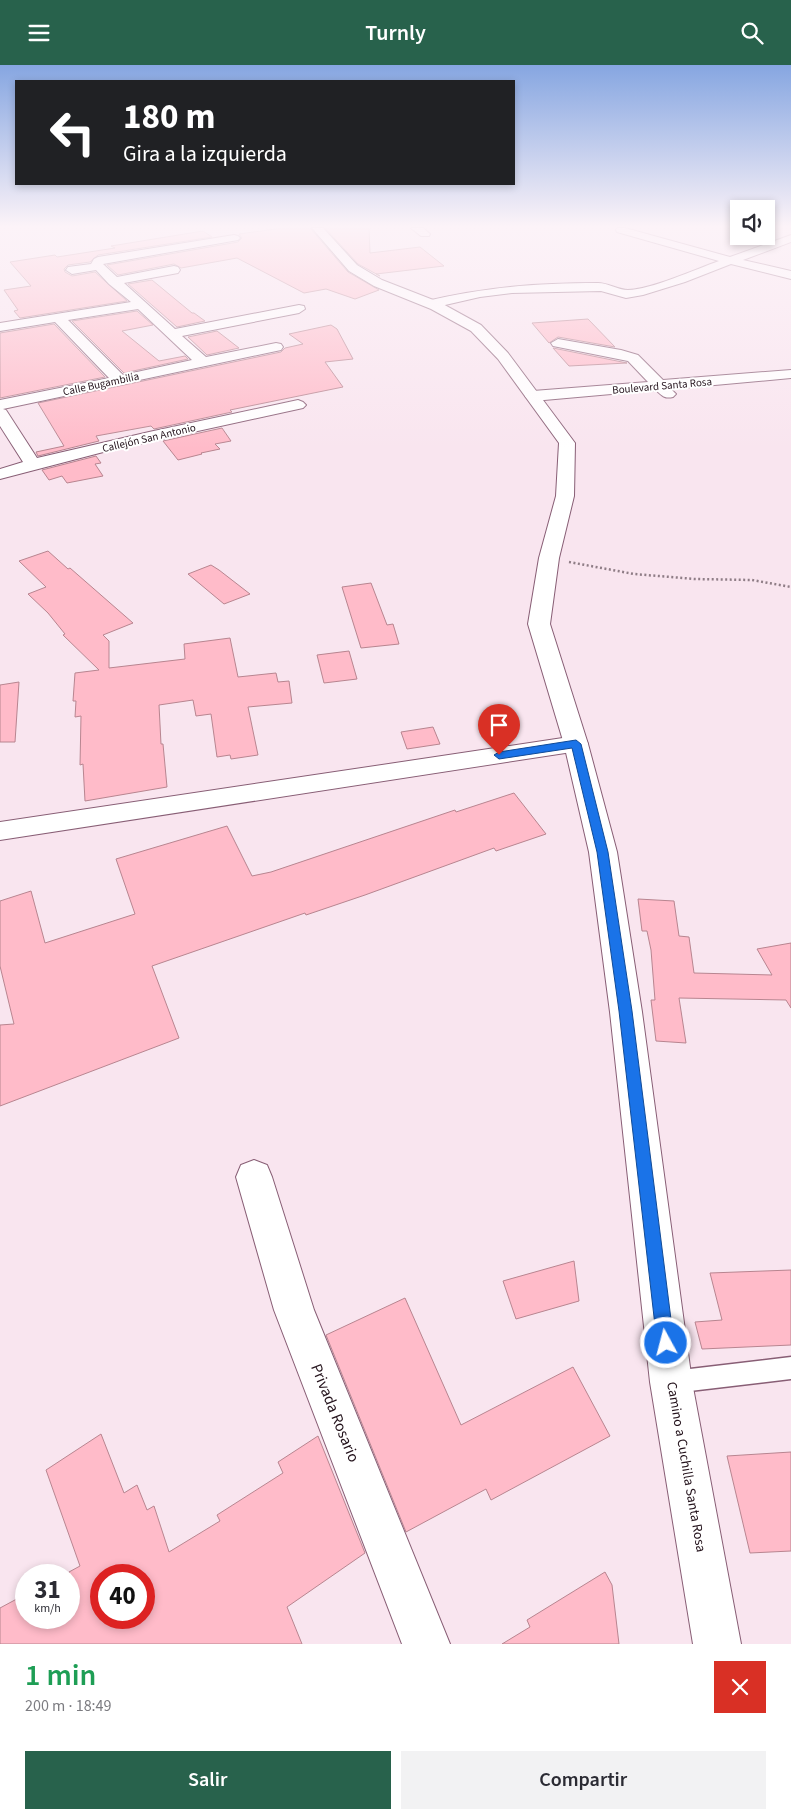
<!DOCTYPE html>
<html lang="es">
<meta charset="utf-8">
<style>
:root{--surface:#fff;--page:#f2f2f3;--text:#2b2b33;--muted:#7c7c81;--accent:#28624c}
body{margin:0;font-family:"Source Sans 3",sans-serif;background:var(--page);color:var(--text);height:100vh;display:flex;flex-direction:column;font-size:19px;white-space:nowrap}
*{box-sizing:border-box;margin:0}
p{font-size:16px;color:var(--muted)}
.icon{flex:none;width:28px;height:28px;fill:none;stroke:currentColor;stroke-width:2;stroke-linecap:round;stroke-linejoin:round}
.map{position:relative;height:1579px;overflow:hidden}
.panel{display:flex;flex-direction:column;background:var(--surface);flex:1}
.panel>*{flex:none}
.hud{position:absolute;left:15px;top:15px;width:500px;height:105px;border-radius:0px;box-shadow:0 2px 8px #0003;background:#202124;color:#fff;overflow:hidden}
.buttons{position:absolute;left:730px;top:135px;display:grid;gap:10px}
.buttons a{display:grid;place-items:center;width:45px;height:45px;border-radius:0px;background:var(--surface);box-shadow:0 2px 8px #0003;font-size:25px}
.speed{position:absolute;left:15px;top:1499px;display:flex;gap:10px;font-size:25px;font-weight:700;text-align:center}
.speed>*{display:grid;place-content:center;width:65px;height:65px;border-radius:50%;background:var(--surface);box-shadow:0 2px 8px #0003;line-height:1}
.speed small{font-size:12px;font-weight:400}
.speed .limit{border:8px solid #d22;background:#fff;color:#111}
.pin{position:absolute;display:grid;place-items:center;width:42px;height:42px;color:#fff;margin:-51px -21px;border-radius:50% 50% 50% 0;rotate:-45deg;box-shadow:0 0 5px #0007}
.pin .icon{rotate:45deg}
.me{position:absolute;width:55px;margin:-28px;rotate:353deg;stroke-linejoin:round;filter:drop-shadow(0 0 4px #0008)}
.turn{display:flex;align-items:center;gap:18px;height:105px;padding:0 25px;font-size:22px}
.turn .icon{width:65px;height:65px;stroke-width:2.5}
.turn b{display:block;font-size:35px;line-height:42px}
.round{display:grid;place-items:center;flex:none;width:52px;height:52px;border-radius:0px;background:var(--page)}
.summary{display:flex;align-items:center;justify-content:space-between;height:85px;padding:0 25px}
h1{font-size:30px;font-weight:600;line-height:38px;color:#1e9e55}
.cta{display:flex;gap:10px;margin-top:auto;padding:10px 25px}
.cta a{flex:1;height:58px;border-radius:0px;background:var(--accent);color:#fff;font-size:20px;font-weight:600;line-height:58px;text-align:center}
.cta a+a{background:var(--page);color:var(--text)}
header{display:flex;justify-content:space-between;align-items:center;height:65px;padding:0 25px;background:var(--accent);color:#fff;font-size:22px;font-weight:600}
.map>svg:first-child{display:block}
.building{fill:#ffbbc9;stroke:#b88590;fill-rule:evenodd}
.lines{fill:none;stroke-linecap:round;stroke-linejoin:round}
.lane-casing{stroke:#885e75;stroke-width:3}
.street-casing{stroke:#885e75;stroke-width:2}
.secondary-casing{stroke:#885e75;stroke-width:2}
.path{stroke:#8f7d86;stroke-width:2.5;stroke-dasharray:2 2.5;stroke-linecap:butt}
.lane{fill:#fff;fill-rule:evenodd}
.street{fill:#fff;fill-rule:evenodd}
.secondary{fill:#fff;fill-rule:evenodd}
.route{fill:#1a73e8;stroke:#114b97}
.labels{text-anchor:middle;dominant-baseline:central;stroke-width:4;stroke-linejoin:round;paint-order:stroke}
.far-street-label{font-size:11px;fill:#24131c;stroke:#fff}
.street-label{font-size:14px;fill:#24131c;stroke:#fff}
.near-street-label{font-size:16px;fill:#24131c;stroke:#fff}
</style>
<header><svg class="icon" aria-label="menu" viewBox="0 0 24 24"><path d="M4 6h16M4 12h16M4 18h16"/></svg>Turnly<svg class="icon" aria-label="search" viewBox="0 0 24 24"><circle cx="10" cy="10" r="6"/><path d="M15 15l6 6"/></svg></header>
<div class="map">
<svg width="791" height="1579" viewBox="0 0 791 1579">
<rect width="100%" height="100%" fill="#f9e5ef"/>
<g class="building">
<polygon points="283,163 310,163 348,207 379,225 355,234 326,224 304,228 237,193 181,203 174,199 118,210 107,200 238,177 242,173 239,169"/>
<polygon points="325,163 369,163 370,188 420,182 444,201 376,209 380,211 358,199"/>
<polygon points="203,166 212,172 98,190 90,197 68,200 64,204 65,207 72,211 95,207 127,236 20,253 14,246 18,245 4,225 31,221 10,197 55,190 57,192 115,183 111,181"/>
<polygon points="152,215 192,248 194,248 205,256 177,262 128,219"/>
<polygon points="137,246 153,260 122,266 159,296 185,291 188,294 124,308 72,256"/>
<polygon points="588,254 615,282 558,272 549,278 532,258"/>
<polygon points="54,259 105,312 0,333 0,268"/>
<polygon points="331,260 337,264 353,294 325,297 343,322 230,345 232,347 154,364 151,361 96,371 99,376 38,391 36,387 64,381 38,338 281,287 285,283 303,279 289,269"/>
<polygon points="217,266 239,283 207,290 188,272"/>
<polygon points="553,283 627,298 569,301"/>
<polygon points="222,363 231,376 215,379 220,384 201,388 202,389 178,395 163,376"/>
<polygon points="96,391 101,398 95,399 103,411 67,418 62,411 49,415 42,405"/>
<polygon points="48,486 68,504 70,503 133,558 103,570 109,576 109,603 185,594 184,579 230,573 238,612 276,608 278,617 289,616 292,638 248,642 258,690 231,694 230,690 217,692 211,649 196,651 193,635 159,640 161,679 163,679 167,722 85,736 83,699 80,700 81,651 75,652 76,636 73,636 75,608 99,605 63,570 65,569 48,548 28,529 46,522 19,496"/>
<polygon points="211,500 219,505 250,529 224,539 188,509"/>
<polygon points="371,518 387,560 393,559 399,579 361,583 342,522"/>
<polygon points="349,586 357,614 324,618 317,590"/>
<polygon points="19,617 15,677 0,677 0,620"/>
<polygon points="433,662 440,679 407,684 401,667"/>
<polygon points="514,728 546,769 496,786 494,783 365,830 306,850 305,848 152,901 179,973 0,1041 0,960 14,959 0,901 0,836 31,826 45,878 135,849 116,794 227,761 252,811 271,807 455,745 456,747"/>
<polygon points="638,834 674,836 679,871 689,872 694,908 772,910 757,884 791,878 791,943 786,935 679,933 686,978 656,976 651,935 655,935 651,885 647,866 642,866"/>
<polygon points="574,1196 579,1236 516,1254 503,1216"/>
<polygon points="791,1205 791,1280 702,1284 695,1257 722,1255 710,1208"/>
<polygon points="405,1233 461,1360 573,1302 610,1371 491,1435 486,1424 406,1467 326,1270"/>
<path d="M101 1369 124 1428 137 1420 147 1445 154 1441 169 1487 220 1456 217 1450 283 1408 278 1397 318 1371 365 1488 287 1542 302 1579H0V1543L26 1529V1552H69V1507L80 1501 46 1405ZM101 1510H144V1552H101Z"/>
<polygon points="791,1387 791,1486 750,1488 727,1391"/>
<polygon points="605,1507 612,1520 619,1579 502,1579 530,1562 527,1555"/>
</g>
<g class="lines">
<defs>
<polygon id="lane" points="791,1292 791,1314 673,1328 665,1325 662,1317 665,1309 673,1306"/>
<g id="street">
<polygon points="411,163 423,163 430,169 429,171 421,171"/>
<path d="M617 163H625L730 192 791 170V177L743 195 791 206V214L731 199 685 217 643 230 626 233 601 226 512 228 480 232 432 243 426 239 427 236C486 222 538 218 598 218 608 218 618 225 628 225 650 225 696 204 719 196L617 167 616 165Z"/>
<path d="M234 170 238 171 240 173 238 175 103 199 117 212 174 201 178 202 180 205 178 208 124 218 175 264 299 240 304 241 305 244 299 248 182 271 206 292 276 278 281 279 283 282 281 285 3 344 6 345 37 393 149 367 298 335 303 337 306 340 303 343 111 385 0 414V404L23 397 0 361V335L109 313 55 257 0 266V258L131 237 109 219 96 205 72 209 66 205 68 202 91 199 94 194 98 192ZM138 244 192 295 123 310 68 255Z"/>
<path d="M558 274 621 285 638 290 663 315 791 305V313L671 324 676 329 673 332C665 334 662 331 656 325L533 336 528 334 525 331 528 328 533 326 648 317 628 296 553 281 551 278Z"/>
<polygon points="576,671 585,673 588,679 585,685 0,775 0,757"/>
<polygon points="254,1095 267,1100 272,1112 314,1245 450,1579 402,1579 274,1245 236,1112 241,1100"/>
</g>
<polygon id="secondary" points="312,163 323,163 357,200 382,215 441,238 481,260 508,288 575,378 574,431 559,493 550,559 588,679 617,787 642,947 692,1317 741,1579 693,1579 650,1317 610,947 589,787 564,679 528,559 539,493 556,431 559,378 498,294 471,266 431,244 374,221 349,206"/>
</defs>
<use href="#lane" class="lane-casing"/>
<use href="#street" class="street-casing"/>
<use href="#secondary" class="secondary-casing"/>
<polyline class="path" points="569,497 634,509 695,514 752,515 791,522"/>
<use href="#lane" class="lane"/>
<use href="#street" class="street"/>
<use href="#secondary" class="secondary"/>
</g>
<linearGradient id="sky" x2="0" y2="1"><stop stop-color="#86a6e1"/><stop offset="0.42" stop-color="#fcf3f8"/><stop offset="1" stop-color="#fcf3f8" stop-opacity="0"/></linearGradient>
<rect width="791" height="384" fill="url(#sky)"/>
<polygon class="route" points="576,675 581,679 608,787 632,946 674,1278 672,1284 666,1287 660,1284 657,1278 619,946 597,787 572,683 499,694 494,690 499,687"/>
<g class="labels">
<g class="far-street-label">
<text transform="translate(101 319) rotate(-12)">Calle Bugambilia</text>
<text transform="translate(662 321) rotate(-5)">Boulevard Santa Rosa</text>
<text transform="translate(149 373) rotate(-13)">Callejón San Antonio</text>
</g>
<g class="street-label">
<text transform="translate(686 1402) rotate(80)">Camino a Cuchilla Santa Rosa</text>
</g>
<g class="near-street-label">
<text transform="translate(335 1348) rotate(68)">Privada Rosario</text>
</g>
</g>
</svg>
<div class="buttons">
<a><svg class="icon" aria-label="sound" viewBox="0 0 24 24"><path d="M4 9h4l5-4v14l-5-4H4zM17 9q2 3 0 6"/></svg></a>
</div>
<div class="speed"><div>31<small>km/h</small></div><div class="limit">40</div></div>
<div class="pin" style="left:499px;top:690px;background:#d93025"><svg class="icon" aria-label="arrive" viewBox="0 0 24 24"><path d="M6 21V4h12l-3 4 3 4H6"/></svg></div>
<svg class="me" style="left:666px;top:1278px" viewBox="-20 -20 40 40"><circle r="17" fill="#1a73e8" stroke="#fff" stroke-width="3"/><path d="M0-11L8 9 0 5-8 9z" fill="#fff"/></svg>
<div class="hud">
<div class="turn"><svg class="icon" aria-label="left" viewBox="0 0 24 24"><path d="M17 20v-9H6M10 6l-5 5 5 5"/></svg><div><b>180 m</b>Gira a la izquierda</div></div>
</div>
</div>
<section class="panel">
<div class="summary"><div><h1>1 min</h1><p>200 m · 18:49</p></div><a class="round" style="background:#d93025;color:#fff"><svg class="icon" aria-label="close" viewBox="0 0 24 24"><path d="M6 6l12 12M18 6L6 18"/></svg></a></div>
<div class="cta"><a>Salir</a><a>Compartir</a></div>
</section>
